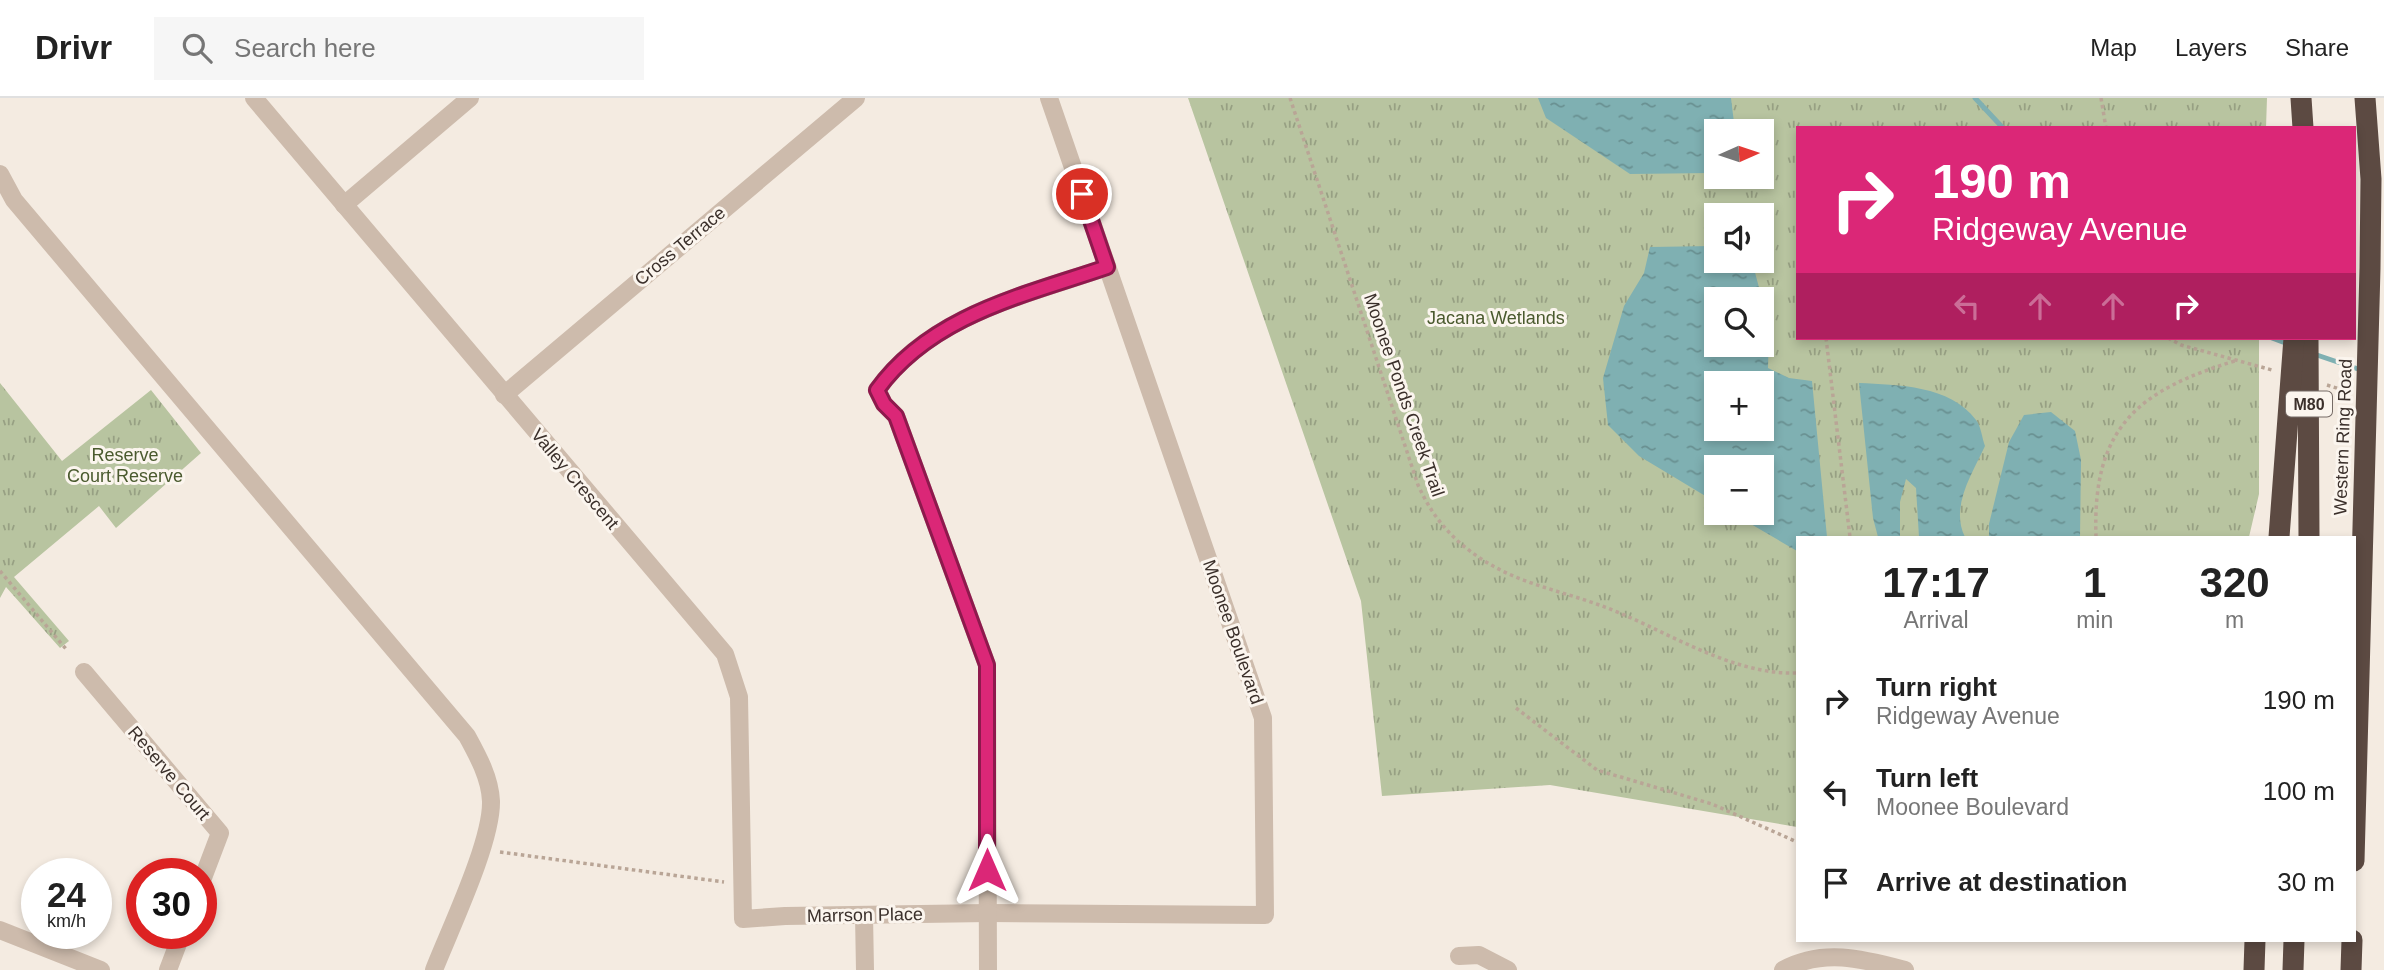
<!DOCTYPE html>
<meta charset="utf-8">
<style>
:root{--surface:#fff;--page:#f6f6f6;--text:#222;--muted:#767676;--line:#e0e0e0}
body{margin:0;font-family:Helvetica,sans-serif;background:var(--page);color:var(--text);height:100vh;display:flex;flex-direction:column;font-size:26px;white-space:nowrap}
*{box-sizing:border-box;margin:0}
p{font-size:23px;color:var(--muted)}
.icon{flex:none;width:38px;height:38px;fill:none;stroke:currentColor;stroke-width:2;stroke-linecap:round;stroke-linejoin:round}
.map{position:relative;flex:1;overflow:hidden}
.details{position:absolute;left:1796px;top:438px;width:560px;height:406px;display:flex;flex-direction:column;background:var(--surface);border-radius:0px;box-shadow:0 4px 10px #0003}
.details>*{flex:none}
.hud{position:absolute;left:1796px;top:28px;width:560px;height:214px;border-radius:0px;box-shadow:0 4px 10px #0003;background:#db2777;color:#fff;overflow:hidden}
.needle{width:46px;rotate:87deg}
.fabs{position:absolute;left:1704px;top:21px;display:grid;gap:14px}
.fabs a{display:grid;place-items:center;width:70px;height:70px;border-radius:0px;background:var(--surface);box-shadow:0 4px 10px #0003;font-size:35px}
.speed{position:absolute;left:21px;top:760px;display:flex;gap:14px;font-size:35px;font-weight:700;text-align:center}
.speed>*{display:grid;place-content:center;width:91px;height:91px;border-radius:50%;background:var(--surface);box-shadow:0 4px 10px #0003;line-height:1}
.speed small{font-size:18px;font-weight:400}
.speed .limit{border:10px solid #d22;background:#fff;color:#111}
.pin{position:absolute;display:grid;place-items:center;width:60px;height:60px;color:#fff;margin:-30px;border:4px solid #fff;border-radius:50%;box-shadow:0 2px 7px #0007}
.me{position:absolute;width:77px;margin:-38px;rotate:0deg;stroke-linejoin:round;filter:drop-shadow(0 0 5px #0008)}
.turn{display:flex;align-items:center;gap:24px;height:147px;padding:0 21px;font-size:32px}
.turn .icon{width:91px;height:91px;stroke-width:2.5}
.turn b{display:block;font-size:49px;line-height:60px}
.lanes{display:flex;align-items:center;height:66px;padding:0 21px;background:#0003;justify-content:center;gap:35px;direction:ltr}
.lanes .off{opacity:.35}
.eta{display:flex;justify-content:space-evenly;align-items:center;height:119px;text-align:center}
.eta b{font-size:42px;font-weight:700;line-height:49px}
ul{padding:0;list-style:none}
li{display:flex;align-items:center;gap:21px;height:91px;padding:0 21px}
li div{flex:1}
li b{display:block;font-size:26px}
li em{font-style:normal}
header{display:flex;align-items:center;gap:42px;box-sizing:border-box;height:98px;padding:0 35px;background:var(--surface);border-bottom:2px solid var(--line)}
header strong{font-size:33px}
nav{display:flex;gap:38px;margin-inline-start:auto;font-size:24px}
.search{width:490px;height:63px;background:var(--page);display:flex;align-items:center;gap:18px;box-sizing:border-box;padding:0 24px;border-radius:0px;color:var(--muted);font-size:26px}
.map>svg:first-child{display:block}
.park{fill:url(#park-tufts);fill-rule:evenodd}
.water{fill:url(#water-ripples);fill-rule:evenodd}
.lines{fill:none;stroke-linecap:round;stroke-linejoin:round}
.stream{stroke:#7fb0b2;stroke-width:5}
.path{stroke:#b9a596;stroke-width:3.5;stroke-dasharray:3.5 3.5;stroke-linecap:butt}
.minor{stroke:#cdbbac;stroke-width:18}
.highway{stroke:#5c4a42;stroke-width:21}
.route-casing{stroke:#8e194d;stroke-width:18}
.route{stroke:#db2777;stroke-width:12}
.labels{text-anchor:middle;dominant-baseline:central;stroke-width:6;stroke-linejoin:round;paint-order:stroke}
.shield{fill:#fbf5ee;stroke:#756b66;stroke-width:2}
.shield-label{font-size:16px;font-weight:bold;fill:#3b302b}
.street-label{font-size:18px;fill:#3b302b;stroke:#fbf5ee}
.park-label{font-size:18px;fill:#4a5a2e;stroke:#fbf5ee}
</style>
<header>
<strong>Drivr</strong>
<div class="search"><svg class="icon" aria-label="search" viewBox="0 0 24 24"><circle cx="10" cy="10" r="6"/><path d="M15 15l6 6"/></svg>Search here</div>
<nav><a>Map</a><a>Layers</a><a>Share</a></nav>
</header>
<div class="map">
<svg width="2384" height="872" viewBox="0 0 2384 872">
<defs>
<pattern id="park-tufts" width="24" height="20" patternUnits="userSpaceOnUse" patternTransform="scale(1.75)"><rect width="24" height="20" fill="#b8c4a0"/><path d="M3 7l-1-3M5 7V3M7 7l1-3M15 17l-1-3M17 17v-4M19 17l1-3" fill="none" stroke="#97a083"/></pattern>
<pattern id="water-ripples" width="26" height="14" patternUnits="userSpaceOnUse" patternTransform="scale(1.75)"><rect width="26" height="14" fill="#7fb0b2"/><path d="M2 4q2-2 4 0t4 0M15 11q2-2 4 0t4 0" fill="none" stroke="#699091"/></pattern>
</defs>
<rect width="100%" height="100%" fill="#f4ebe1"/>
<g class="park">
<path d="M1188 0H2267L2266 30H1797V240H2259V396L2249 439H1797V729L1550 687 1382 698 1361 503ZM1717 33H1762V79H1717ZM1717 117H1762V163H1717ZM1717 201H1762V247H1717ZM1717 285H1762V331H1717ZM1717 369H1762V415H1717Z"/>
<polygon points="0,285 62,363 151,292 201,355 116,430 99,408 14,479 69,543 60,550 6,489 0,500"/>
</g>
<g class="water">
<polygon points="1538,0 1731,0 1735,33 1717,33 1717,71 1712,75 1630,76 1546,20"/>
<path d="M1713 148 1717 149V163H1752L1762 201H1717V247H1762V204L1769 233 1768 270 1789 280 1812 283 1827 439H1797V453L1732 415H1762V369H1717V405L1639 358 1608 327 1603 280 1624 208 1644 175 1650 149ZM1717 285H1762V331H1717Z"/>
<path d="M1859 285C1898 287 1950 287 1976 322 1981 328 1982 340 1985 348 1972 376 1950 409 1965 439H1919L1916 390 1906 381 1900 404V439H1878L1873 420Z"/>
<polygon points="2051,314 2075,333 2081,362 2080,439 1989,439 1989,426 2009,344 2024,317"/>
</g>
<g class="lines">
<g class="stream">
<polyline points="1975,0 2003,30"/>
<polyline points="2272,240 2288,246"/>
<polyline points="2314,256 2361,272"/>
</g>
<g class="path">
<path d="M1290 0 1418 387C1433 420 1453 443 1483 462 1520 486 1562 493 1602 508 1665 531 1729 577 1797 575"/>
<polyline points="2101,0 2106,30"/>
<polyline points="1826,240 1850,439"/>
<polyline points="2168,240 2181,247 2272,272"/>
<polyline points="2327,287 2349,294"/>
<path d="M2096 439C2092 329 2138 292 2238 262"/>
<polyline points="0,473 66,551"/>
<polyline points="1516,610 1597,672 1712,706 1797,744"/>
<polyline points="500,754 724,784"/>
</g>
<g class="minor">
<polyline points="254,0 725,556 739,599 743,821 785,818 988,815 1265,817 1263,620 1049,0"/>
<path d="M0 76 14 102 467 638C478 658 490 680 491 703 492 744 450 831 434 872"/>
<polyline points="344,107 470,0"/>
<polyline points="504,297 856,0"/>
<polyline points="84,574 220,735 201,785"/>
<polyline points="864,817 865,872"/>
<polyline points="0,832 101,872"/>
<polyline points="1459,858 1479,857 1508,872"/>
<polyline points="168,872 182,835"/>
<path d="M988 872 987 567 896 318 884 306 877 292C930 217 1026 197 1107 169"/>
<path d="M1783 872C1823 850 1863 861 1905 872"/>
</g>
<g class="highway">
<polyline points="2301,0 2303,30"/>
<polyline points="2308,240 2309,439"/>
<polyline points="2279,439 2294,240"/>
<polyline points="2354,763 2370,170 2371,81 2365,0"/>
<polyline points="2254,872 2255,842"/>
<polyline points="2293,872 2294,842"/>
<polyline points="2351,872 2352,842"/>
</g>
</g>
<g class="lines">
<defs>
<path id="route" d="M987 772V567L896 318 884 306 877 292C931 217 1025 197 1107 169L1082 96"/>
</defs>
<use href="#route" class="route-casing"/>
<use href="#route" class="route"/>
</g>
<g class="labels">
<rect class="shield" x="2286" y="293.5" width="46" height="25" rx="5"/>
<g class="shield-label">
<text x="2309" y="306">M80</text>
</g>
<g class="street-label">
<text transform="translate(680 148) rotate(-40)">Cross Terrace</text>
<text transform="translate(1404 297) rotate(71)">Moonee Ponds Creek Trail</text>
<text transform="translate(2343 339) rotate(-88)">Western Ring Road</text>
<text transform="translate(575 381) rotate(50)">Valley Crescent</text>
<text transform="translate(1233 534) rotate(71)">Moonee Boulevard</text>
<text transform="translate(169 675) rotate(50)">Reserve Court</text>
<text transform="translate(865 817) rotate(-1)">Marrson Place</text>
</g>
<g class="park-label">
<text x="1496" y="220">Jacana Wetlands</text>
<text x="125" y="357">Reserve<tspan x="125" dy="21">Court Reserve</tspan></text>
</g>
</g>
</svg>
<div class="fabs">
<a><svg class="needle" viewBox="-14 -14 28 28"><path d="M0-13l5 13h-10z" fill="#e53935"/><path d="M0 13l5-13h-10z" fill="#767676"/></svg></a>
<a><svg class="icon" aria-label="sound" viewBox="0 0 24 24"><path d="M4 9h4l5-4v14l-5-4H4zM17 9q2 3 0 6"/></svg></a>
<a><svg class="icon" aria-label="search" viewBox="0 0 24 24"><circle cx="10" cy="10" r="6"/><path d="M15 15l6 6"/></svg></a>
<a>+</a>
<a>−</a>
</div>
<div class="speed"><div>24<small>km/h</small></div><div class="limit">30</div></div>
<div class="pin" style="left:1082px;top:96px;background:#d93025"><svg class="icon" aria-label="arrive" viewBox="0 0 24 24"><path d="M6 21V4h12l-3 4 3 4H6"/></svg></div>
<svg class="me" style="left:987px;top:772px" viewBox="-20 -20 40 40"><path d="M0-17L14 15 0 8-14 15z" fill="#db2777" stroke="#fff" stroke-width="4"/></svg>
<div class="hud">
<div class="turn"><svg class="icon" aria-label="right" viewBox="0 0 24 24"><path d="M7 20v-9h11M14 6l5 5-5 5"/></svg><div><b>190 m</b>Ridgeway Avenue</div></div>
<div class="lanes"><svg class="icon off" aria-label="left" viewBox="0 0 24 24"><path d="M17 20v-9H6M10 6l-5 5 5 5"/></svg><svg class="icon off" aria-label="ahead" viewBox="0 0 24 24"><path d="M12 20V5M6 11l6-6 6 6"/></svg><svg class="icon off" aria-label="ahead" viewBox="0 0 24 24"><path d="M12 20V5M6 11l6-6 6 6"/></svg><svg class="icon" aria-label="right" viewBox="0 0 24 24"><path d="M7 20v-9h11M14 6l5 5-5 5"/></svg></div>
</div>
<section class="details">
<div class="eta">
<div><b>17:17</b><p>Arrival</p></div>
<div><b>1</b><p>min</p></div>
<div><b>320</b><p>m</p></div>
</div>
<ul>
<li><svg class="icon" aria-label="right" viewBox="0 0 24 24"><path d="M7 20v-9h11M14 6l5 5-5 5"/></svg><div><b>Turn right</b><p>Ridgeway Avenue</p></div><em>190 m</em></li>
<li><svg class="icon" aria-label="left" viewBox="0 0 24 24"><path d="M17 20v-9H6M10 6l-5 5 5 5"/></svg><div><b>Turn left</b><p>Moonee Boulevard</p></div><em>100 m</em></li>
<li><svg class="icon" aria-label="arrive" viewBox="0 0 24 24"><path d="M6 21V4h12l-3 4 3 4H6"/></svg><div><b>Arrive at destination</b></div><em>30 m</em></li>
</ul>
</section>
</div>
